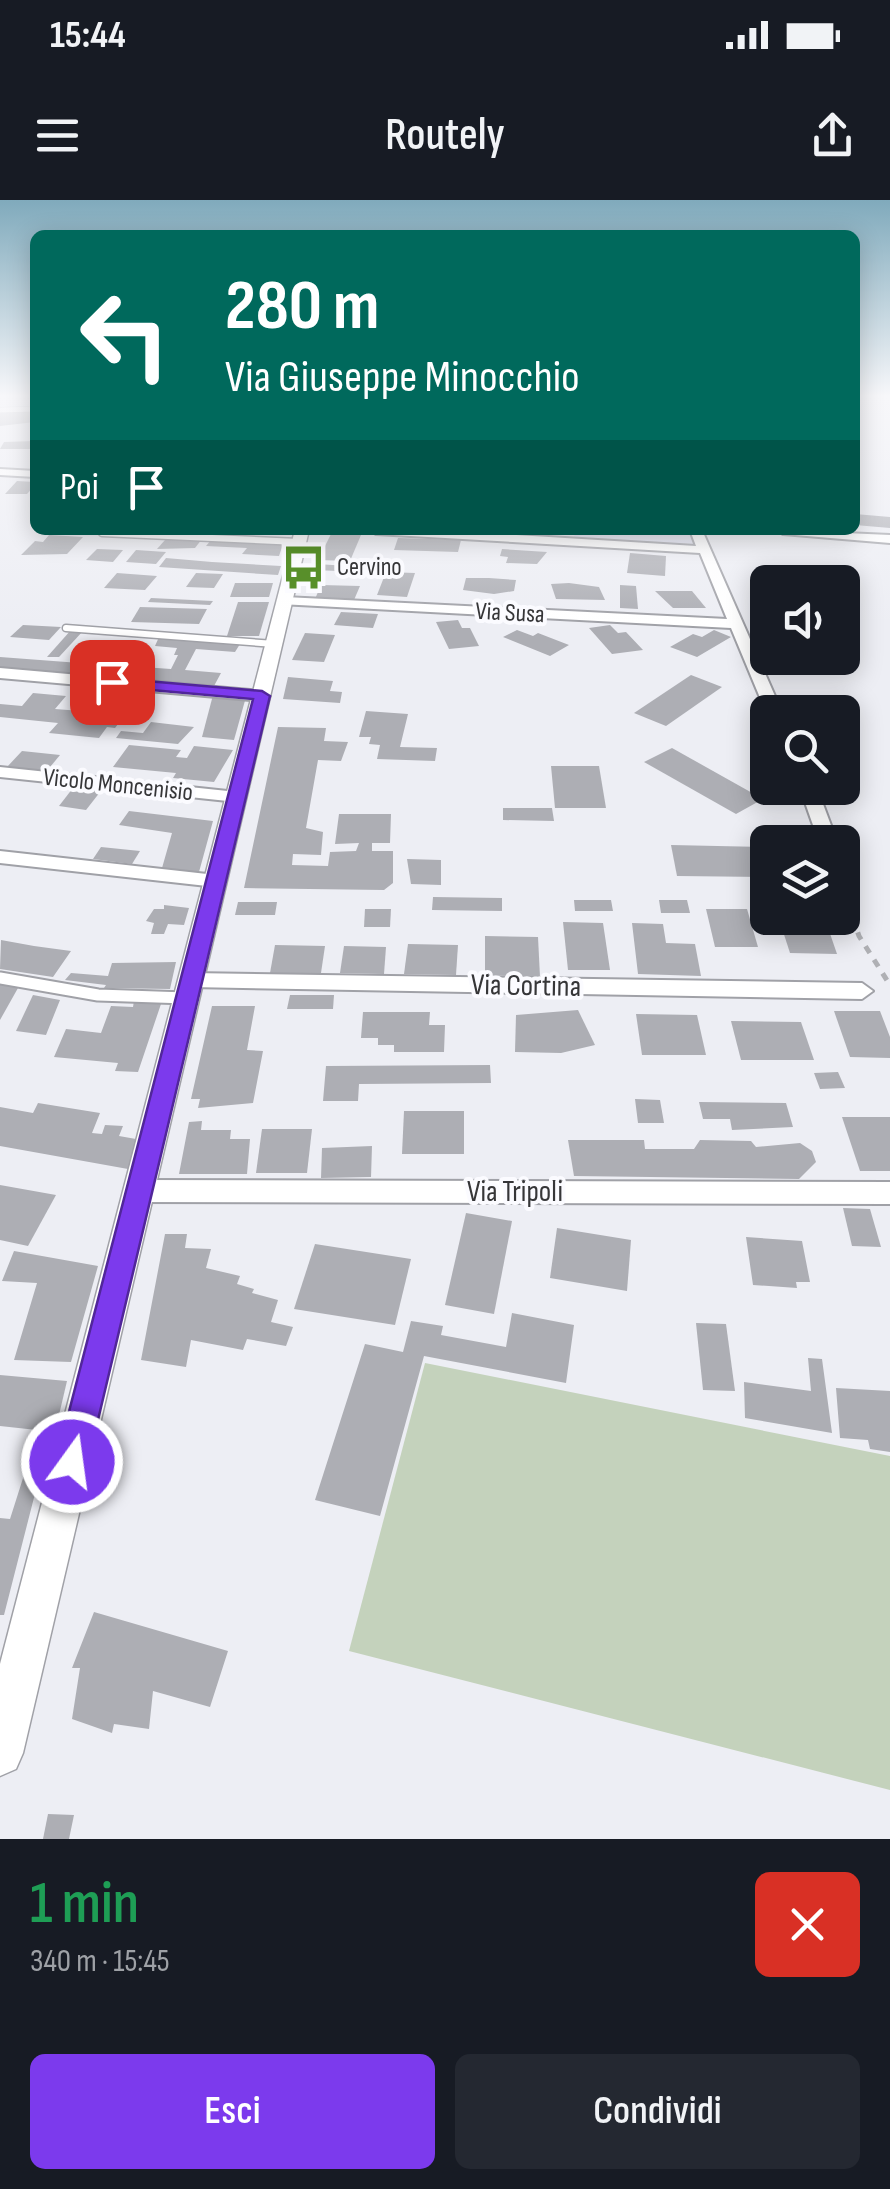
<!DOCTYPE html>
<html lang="it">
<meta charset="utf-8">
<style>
:root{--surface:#171b24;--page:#242831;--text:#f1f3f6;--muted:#9ea1a6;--accent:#7c3aed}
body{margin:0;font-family:"Sofia Sans Condensed",sans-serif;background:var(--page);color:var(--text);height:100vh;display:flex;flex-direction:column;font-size:38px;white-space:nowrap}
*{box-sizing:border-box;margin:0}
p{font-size:32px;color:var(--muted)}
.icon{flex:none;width:55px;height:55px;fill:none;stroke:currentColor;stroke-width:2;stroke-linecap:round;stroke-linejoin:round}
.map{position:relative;height:1639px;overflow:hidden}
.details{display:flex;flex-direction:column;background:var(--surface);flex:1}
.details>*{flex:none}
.guide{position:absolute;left:30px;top:30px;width:830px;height:305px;border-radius:15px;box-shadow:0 5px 25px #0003;background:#00695c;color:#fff;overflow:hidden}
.buttons{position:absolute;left:750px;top:365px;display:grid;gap:20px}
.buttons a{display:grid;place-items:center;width:110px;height:110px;border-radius:15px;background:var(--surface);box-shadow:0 5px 25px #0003;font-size:50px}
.pin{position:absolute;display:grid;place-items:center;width:85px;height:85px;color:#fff;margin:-42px;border-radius:20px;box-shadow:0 5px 15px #0006}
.me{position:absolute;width:110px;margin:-55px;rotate:14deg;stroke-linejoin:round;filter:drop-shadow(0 0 8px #0008)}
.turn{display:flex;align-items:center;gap:35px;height:210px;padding:0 30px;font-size:45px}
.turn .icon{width:130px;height:130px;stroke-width:2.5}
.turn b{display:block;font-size:70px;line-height:85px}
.then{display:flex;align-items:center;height:95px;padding:0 30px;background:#0003;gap:20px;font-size:38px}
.round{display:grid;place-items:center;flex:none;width:105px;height:105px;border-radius:15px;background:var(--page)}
.headline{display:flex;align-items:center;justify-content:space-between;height:170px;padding:0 30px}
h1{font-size:60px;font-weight:600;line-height:75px;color:#1e9e55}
.cta{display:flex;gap:20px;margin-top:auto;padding:20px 30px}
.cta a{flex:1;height:115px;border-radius:15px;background:var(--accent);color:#fff;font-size:40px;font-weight:600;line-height:115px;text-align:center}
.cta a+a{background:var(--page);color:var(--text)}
.status{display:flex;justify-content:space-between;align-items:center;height:70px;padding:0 50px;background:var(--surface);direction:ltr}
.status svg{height:28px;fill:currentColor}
header{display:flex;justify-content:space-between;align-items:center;height:130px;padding:0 30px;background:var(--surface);font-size:45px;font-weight:600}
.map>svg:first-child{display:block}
.built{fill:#e0e2f0}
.green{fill:#c4d2bc}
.building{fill:#adaeb4}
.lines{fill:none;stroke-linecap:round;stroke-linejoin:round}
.service-far2-casing{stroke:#a0a1a7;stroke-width:6}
.service-far1-casing{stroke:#a0a1a7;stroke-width:9}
.service-casing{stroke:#a0a1a7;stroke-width:15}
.minor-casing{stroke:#a0a1a7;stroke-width:4}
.tertiary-casing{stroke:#a0a1a7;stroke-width:3}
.path{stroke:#afb0b4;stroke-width:5;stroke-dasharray:8 8;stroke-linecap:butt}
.service-far2{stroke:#fff;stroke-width:5}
.service-far1{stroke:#fff;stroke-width:6}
.service{stroke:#fff;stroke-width:11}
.minor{fill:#fff;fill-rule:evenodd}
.tertiary{fill:#fff;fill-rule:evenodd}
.route{fill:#7c3aed;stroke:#51269a;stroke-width:2.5}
.labels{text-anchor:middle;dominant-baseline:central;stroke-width:8;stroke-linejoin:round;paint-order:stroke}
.far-poi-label{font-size:25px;fill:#363638;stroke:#fbfbff;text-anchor:start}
.far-street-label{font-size:25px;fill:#363638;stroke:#fbfbff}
.street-label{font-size:30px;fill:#363638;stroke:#fbfbff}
</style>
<div class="status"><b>15:44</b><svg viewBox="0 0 49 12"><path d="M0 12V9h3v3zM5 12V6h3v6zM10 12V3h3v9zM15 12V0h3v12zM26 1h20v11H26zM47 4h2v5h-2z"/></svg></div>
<header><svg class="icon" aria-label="menu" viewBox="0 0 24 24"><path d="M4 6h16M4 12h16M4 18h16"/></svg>Routely<svg class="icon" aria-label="share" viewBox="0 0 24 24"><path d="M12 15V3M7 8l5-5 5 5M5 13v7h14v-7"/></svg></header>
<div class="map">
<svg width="890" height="1639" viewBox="0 0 890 1639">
<rect width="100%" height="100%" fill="#edeef4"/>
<polygon class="built" points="575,330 688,330 695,344 574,338"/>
<polygon class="green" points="425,1163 890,1256 890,1590 349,1451"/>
<g class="building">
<polygon points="0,211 35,211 35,222 0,226"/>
<polygon points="35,241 30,249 0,249 4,242"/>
<polygon points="17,281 35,282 35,285 27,294 5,294"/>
<polygon points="855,314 890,317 890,328 855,325"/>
<polygon points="331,334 361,335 350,361 318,360"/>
<polygon points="49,335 83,337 67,354 21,355 35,341 43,342"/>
<polygon points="181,338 202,339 195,348 157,349 165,340"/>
<polygon points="398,338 461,340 458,352 394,350"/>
<polygon points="211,340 283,344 279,356 242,354 247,348 206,346"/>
<polygon points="97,349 123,350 113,362 86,360"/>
<polygon points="502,349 547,352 537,364 506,363 508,357 500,356"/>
<polygon points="136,350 166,352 156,364 126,362"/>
<polygon points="630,353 666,356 665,376 627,373"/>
<polygon points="166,358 212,362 281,366 278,375 159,367"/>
<polygon points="316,364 366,367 364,372 313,370"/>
<polygon points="386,372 415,373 407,397 377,395"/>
<polygon points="117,373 157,376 145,390 104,388"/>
<polygon points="196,373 223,374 214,388 186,387"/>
<polygon points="466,378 489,378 516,380 514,391 494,394 463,390"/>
<polygon points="235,383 273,383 269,397 230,397"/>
<polygon points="569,383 599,387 605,400 556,399 551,384"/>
<polygon points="321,385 360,386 354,400 315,399"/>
<polygon points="620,385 636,386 638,409 620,408"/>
<polygon points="655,391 692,391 706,408 673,408"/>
<polygon points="151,398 213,401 210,405 148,402"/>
<polygon points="238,402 269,402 259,436 227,436"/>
<polygon points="140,407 207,409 199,424 131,422"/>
<polygon points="341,412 378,414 373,428 334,425"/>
<polygon points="458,420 462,428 470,428 479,446 449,449 436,422"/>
<polygon points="23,425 61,427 49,440 10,437"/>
<polygon points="610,425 618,433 626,432 643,450 612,454 589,428"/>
<polygon points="71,430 83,431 59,457 47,457"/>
<polygon points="517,430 533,436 538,433 569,445 550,456 503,437"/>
<polygon points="714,430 731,437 697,457 670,447 693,434 702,437"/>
<polygon points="305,433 335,435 324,462 292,460"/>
<polygon points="159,437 240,444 235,452 196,449 185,470 221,473 214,486 119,478 128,466 171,469 178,455 174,455 177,448 155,446"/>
<polygon points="0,457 93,464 83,476 0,469"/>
<polygon points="691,475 722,487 666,526 634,513"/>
<polygon points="288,477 333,481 330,491 342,492 340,503 283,499"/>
<polygon points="33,493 66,496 55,509 81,511 87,504 104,505 98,513 125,515 115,528 107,527 99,538 49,533 58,523 0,517 0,504 22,506"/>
<polygon points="213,495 246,497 234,540 202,537"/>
<polygon points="366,511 408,514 400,547 437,548 435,561 377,559 380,545 369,544 371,537 359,537"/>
<polygon points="151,522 194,527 178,544 116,538 121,531 143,533"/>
<polygon points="278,527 326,528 324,541 348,542 341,561 318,560 306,628 323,632 321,655 293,654 292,665 328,666 330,652 356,651 359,643 335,644 339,614 391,614 390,643 372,643 372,651 393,651 393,683 384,690 244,688"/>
<polygon points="129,545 181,550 176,557 187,558 194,546 233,550 214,582 173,578 176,573 113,567"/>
<polygon points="672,548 763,599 736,614 644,562"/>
<polygon points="22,551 60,555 46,572 7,567"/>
<polygon points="551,566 599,566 606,608 555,608"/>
<polygon points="76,584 104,587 86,610 59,606"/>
<polygon points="503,608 552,608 554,621 503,620"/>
<polygon points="129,611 213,621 199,672 162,668 172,633 119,625"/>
<polygon points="671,645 765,647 768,677 677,676"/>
<polygon points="101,647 140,651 132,664 93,659"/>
<polygon points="407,659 441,660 441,685 411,684"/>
<polygon points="433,697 502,698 502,711 432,710"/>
<polygon points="574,700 611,700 613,711 575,711"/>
<polygon points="659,700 687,700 690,713 661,713"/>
<polygon points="238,702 277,702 275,715 235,715"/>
<polygon points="164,705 189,708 184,725 168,724 164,734 151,734 154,723 146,721 154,709 164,709"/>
<polygon points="365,709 391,709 390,727 364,727"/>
<polygon points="706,709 747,709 758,747 715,747"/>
<polygon points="563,722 603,723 610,770 568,770"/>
<polygon points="780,722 826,722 837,754 790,753"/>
<polygon points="632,723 663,724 666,743 695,744 701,776 638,774"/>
<polygon points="485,736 538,737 540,777 485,775"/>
<polygon points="1,740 34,746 71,751 53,777 0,769"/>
<polygon points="408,744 458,745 456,775 404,774"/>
<polygon points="275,745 325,746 321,773 270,773"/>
<polygon points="344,746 386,747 384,774 340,773"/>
<polygon points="176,762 170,789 104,788 106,785 65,780 71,773 108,776 112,763"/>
<polygon points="0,784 18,788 0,820"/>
<polygon points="33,795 60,800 46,835 16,831"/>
<polygon points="290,795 334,795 333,809 287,809"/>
<polygon points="134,801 161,804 138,872 115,871 118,863 54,857 66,829 101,833 111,806 133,807"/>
<polygon points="212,806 255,806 247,850 263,851 253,903 198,908 200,899 191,899"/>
<polygon points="578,810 595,845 561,853 515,852 516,815"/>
<polygon points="834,811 880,811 890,837 890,858 850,857"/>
<polygon points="363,812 430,812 429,825 445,825 444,852 394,852 394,845 378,845 378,838 361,838"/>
<polygon points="636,814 697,815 706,855 642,855"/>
<polygon points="731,821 801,822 814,860 741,860"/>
<polygon points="490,865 491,883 359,884 358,901 323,901 326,866"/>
<polygon points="838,872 845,888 820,889 814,873"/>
<polygon points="635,899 660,900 664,923 638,923"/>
<polygon points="699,902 786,903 793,927 732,930 730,919 703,919"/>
<polygon points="38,903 100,913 92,933 102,934 105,925 123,926 119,936 136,939 128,969 0,946 0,907 33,913"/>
<polygon points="404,911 464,911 464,954 402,954"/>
<polygon points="842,917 890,917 890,971 860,971"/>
<polygon points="202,921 201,930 231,930 230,939 250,939 247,974 179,974 189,922"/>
<polygon points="262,929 312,929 307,973 256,973"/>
<polygon points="568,940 644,940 645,949 694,949 700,940 751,941 756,947 800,943 812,951 816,962 799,979 574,976"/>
<polygon points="372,946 371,977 321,978 322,948"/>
<polygon points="0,985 56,995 28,1046 0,1040"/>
<polygon points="843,1008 870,1009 881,1047 852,1046"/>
<polygon points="466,1013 512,1021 494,1114 445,1105"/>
<polygon points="557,1028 631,1040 627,1091 550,1078"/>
<polygon points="165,1034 187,1034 185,1048 211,1049 206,1068 240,1076 237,1084 254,1089 252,1093 278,1100 271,1122 293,1127 286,1146 247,1139 243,1150 191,1140 186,1167 141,1160"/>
<polygon points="746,1037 802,1041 810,1082 796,1082 797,1088 753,1085"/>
<polygon points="315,1044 411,1059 395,1125 294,1109"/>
<polygon points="14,1051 98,1066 71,1162 14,1160 37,1083 2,1081"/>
<polygon points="512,1113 574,1125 566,1183 424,1156 380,1316 315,1300 365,1144 403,1152 411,1121 443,1126 441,1135 506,1147"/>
<polygon points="696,1123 726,1124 735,1191 703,1190"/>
<polygon points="808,1158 822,1159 832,1233 745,1218 744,1182 811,1191"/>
<polygon points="0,1175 67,1181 55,1232 0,1226"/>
<polygon points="836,1188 890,1191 890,1252 870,1249 868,1240 840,1238"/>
<polygon points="24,1275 39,1278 4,1415 0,1415 0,1318 10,1319"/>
<polygon points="94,1412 228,1451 210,1507 153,1491 149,1529 114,1524 112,1533 72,1519 80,1468 72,1468"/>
<polygon points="48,1614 74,1615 69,1639 43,1639"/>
</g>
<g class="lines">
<defs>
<polyline id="service-far2" points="0,210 35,209"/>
<g id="service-far1">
<polyline points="102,333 299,342"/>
<polyline points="66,428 275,444"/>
</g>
<polyline id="service" points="0,778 98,795 186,798"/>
<g id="minor">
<polygon points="0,269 35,271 35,277 0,275"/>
<polygon points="370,330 437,330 696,346 690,330 702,330 782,512 766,512 731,428 280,404 280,398 285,397 727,419 700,353 376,334"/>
<polygon points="777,330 890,335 890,343 783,334"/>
<polygon points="0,468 262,491 270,496 262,501 0,478"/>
<polygon points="0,567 237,592 246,597 237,602 0,577"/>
<polygon points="800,588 817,588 832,628 830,632 816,632 814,628"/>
<polygon points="0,651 216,675 226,681 216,687 0,663"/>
<polygon points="190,773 862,783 873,791 862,799 190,787 179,780"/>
<polygon points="140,980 890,982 890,1004 140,1002 131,999 127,991 131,983"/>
</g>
<polygon id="tertiary" points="295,330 309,330 23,1553 16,1569 0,1576 0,1464"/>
</defs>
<use href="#service-far2" class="service-far2-casing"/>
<use href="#service-far1" class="service-far1-casing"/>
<use href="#service" class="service-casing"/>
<use href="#minor" class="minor-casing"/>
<use href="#tertiary" class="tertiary-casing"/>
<polyline class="path" points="842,687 859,736 890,785"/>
<use href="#service-far2" class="service-far2"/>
<use href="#service-far1" class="service-far1"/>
<use href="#service" class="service"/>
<use href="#minor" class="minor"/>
<use href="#tertiary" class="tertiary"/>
</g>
<linearGradient id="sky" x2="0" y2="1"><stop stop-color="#80aabc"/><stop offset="0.46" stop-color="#f7f7fa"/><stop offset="1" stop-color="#f7f7fa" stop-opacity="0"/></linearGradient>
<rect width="890" height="426" fill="url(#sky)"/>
<polygon class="route" points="112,478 262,491 270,496 88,1262 84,1273 72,1278 61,1273 56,1262 253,499 107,486 107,479"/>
<defs>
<symbol id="bus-bare" viewBox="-9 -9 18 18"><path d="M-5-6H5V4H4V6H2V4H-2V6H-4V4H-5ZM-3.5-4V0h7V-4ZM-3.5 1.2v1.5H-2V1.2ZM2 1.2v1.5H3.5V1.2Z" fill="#588f2a" stroke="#fbfbff" stroke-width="2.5" paint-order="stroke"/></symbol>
</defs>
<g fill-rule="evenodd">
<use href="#bus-bare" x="272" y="336" width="63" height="63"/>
</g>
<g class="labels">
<g class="far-poi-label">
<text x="337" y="367">Cervino</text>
</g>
<g class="far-street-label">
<text transform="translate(510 413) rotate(3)">Via Susa</text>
<text transform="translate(118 585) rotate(6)">Vicolo Moncenisio</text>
</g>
<g class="street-label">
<text transform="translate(526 786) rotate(1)">Via Cortina</text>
<text x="515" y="992">Via Tripoli</text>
</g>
</g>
</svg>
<div class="buttons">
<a><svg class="icon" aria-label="sound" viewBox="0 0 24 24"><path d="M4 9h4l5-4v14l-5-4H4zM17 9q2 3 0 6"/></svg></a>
<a><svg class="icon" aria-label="search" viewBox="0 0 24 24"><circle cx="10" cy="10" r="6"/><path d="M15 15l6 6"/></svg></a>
<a><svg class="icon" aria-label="layers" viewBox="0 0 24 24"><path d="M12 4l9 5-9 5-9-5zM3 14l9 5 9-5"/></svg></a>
</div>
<div class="pin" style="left:112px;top:482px;background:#d93025"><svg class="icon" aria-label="arrive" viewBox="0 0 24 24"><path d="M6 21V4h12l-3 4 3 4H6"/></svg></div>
<svg class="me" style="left:72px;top:1262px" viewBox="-20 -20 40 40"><circle r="17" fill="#7c3aed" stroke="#fff" stroke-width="3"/><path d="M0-11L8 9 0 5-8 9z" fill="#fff"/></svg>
<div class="guide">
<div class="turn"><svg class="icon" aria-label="left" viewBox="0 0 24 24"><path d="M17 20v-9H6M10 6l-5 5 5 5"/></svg><div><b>280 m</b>Via Giuseppe Minocchio</div></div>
<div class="then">Poi<svg class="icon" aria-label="arrive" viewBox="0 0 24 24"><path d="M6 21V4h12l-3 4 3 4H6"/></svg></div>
</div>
</div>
<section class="details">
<div class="headline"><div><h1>1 min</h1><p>340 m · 15:45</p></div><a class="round" style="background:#d93025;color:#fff"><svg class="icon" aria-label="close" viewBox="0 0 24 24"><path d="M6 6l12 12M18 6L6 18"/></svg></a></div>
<div class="cta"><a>Esci</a><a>Condividi</a></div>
</section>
